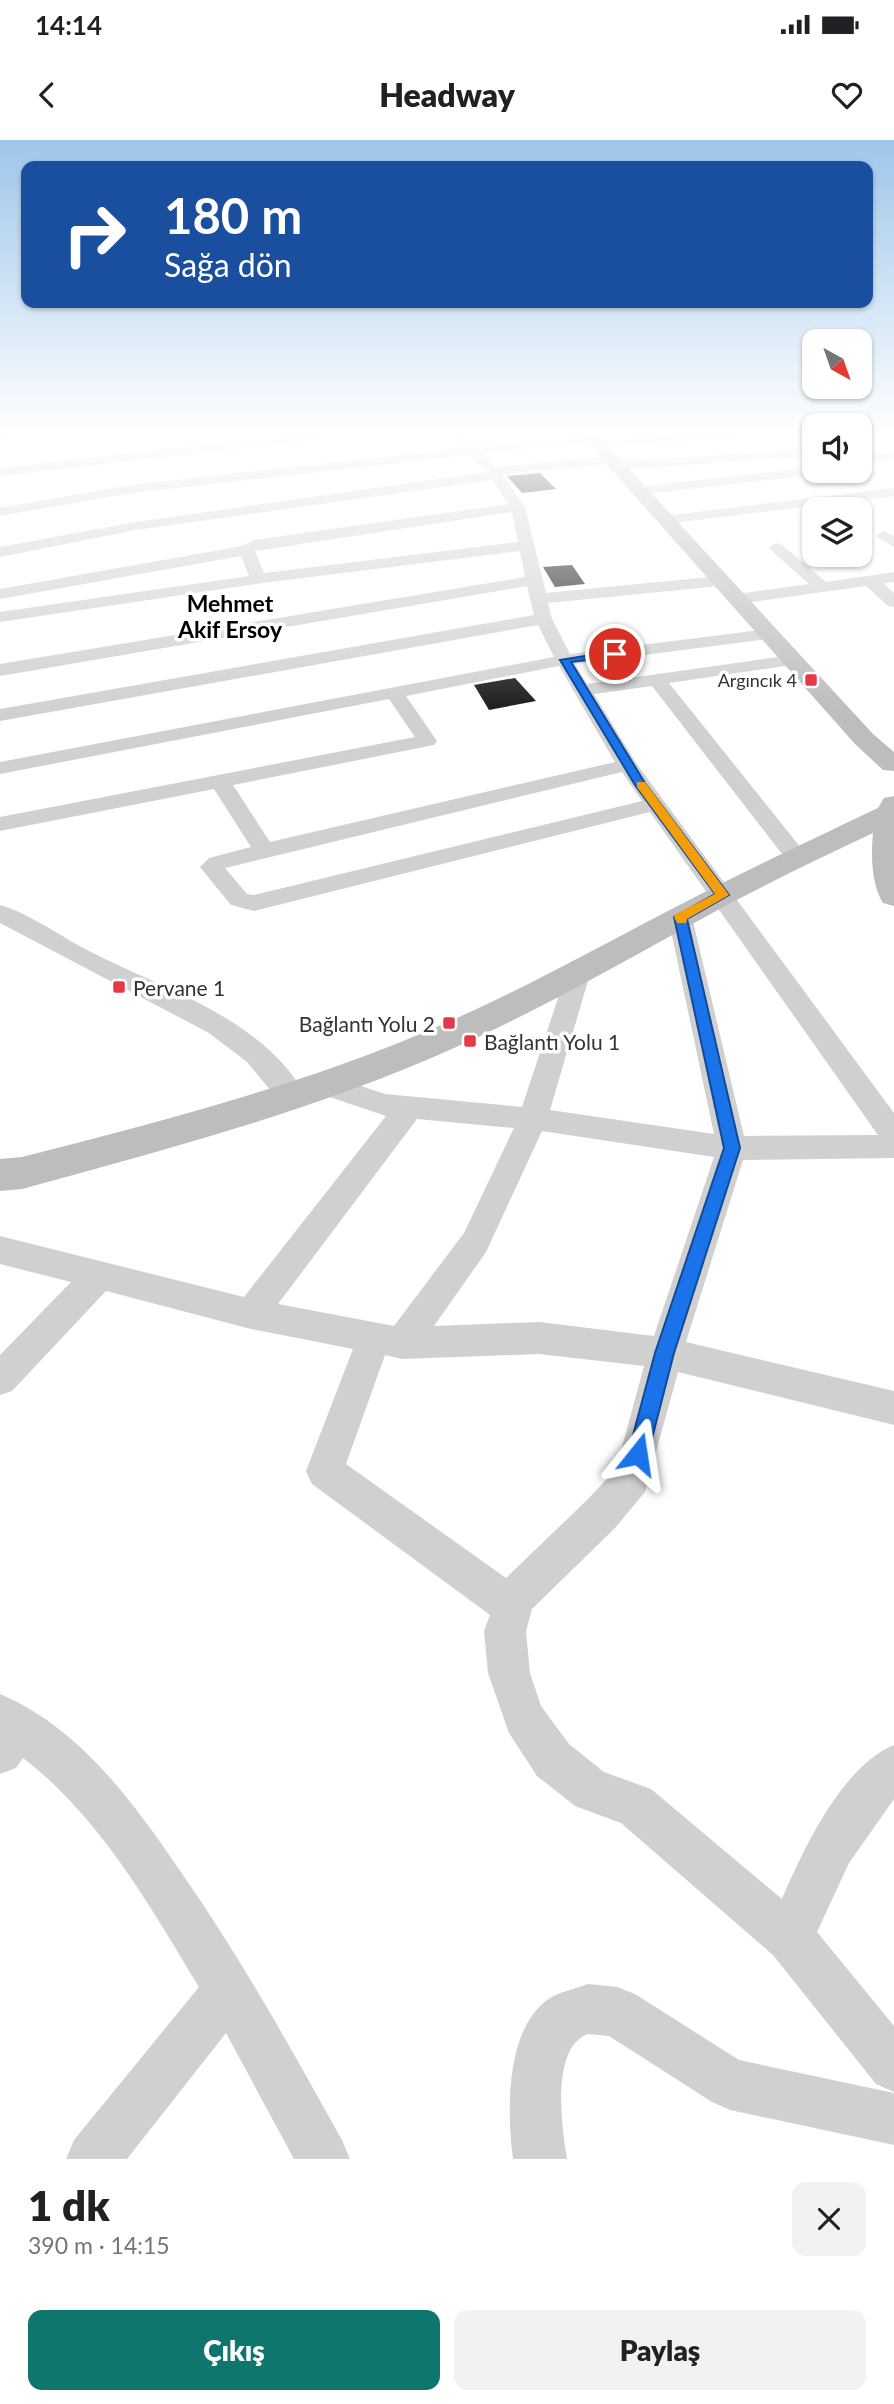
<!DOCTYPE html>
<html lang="tr">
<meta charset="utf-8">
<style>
:root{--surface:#fff;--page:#f2f2f2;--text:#202124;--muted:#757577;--accent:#0f766e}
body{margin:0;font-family:Lato,sans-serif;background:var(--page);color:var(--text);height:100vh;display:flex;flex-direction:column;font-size:26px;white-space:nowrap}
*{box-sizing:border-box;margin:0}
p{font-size:23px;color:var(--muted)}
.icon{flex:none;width:38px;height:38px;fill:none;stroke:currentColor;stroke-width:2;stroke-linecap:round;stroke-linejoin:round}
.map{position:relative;height:2019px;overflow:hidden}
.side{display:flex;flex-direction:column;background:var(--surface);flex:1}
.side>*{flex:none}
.banner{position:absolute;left:21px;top:21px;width:852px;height:147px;border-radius:14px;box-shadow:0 2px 5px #0004;background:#1a4fa0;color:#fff;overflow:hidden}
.needle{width:46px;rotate:140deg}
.controls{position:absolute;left:802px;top:189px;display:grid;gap:14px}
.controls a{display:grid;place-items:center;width:70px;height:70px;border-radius:14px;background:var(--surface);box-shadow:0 2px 5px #0004;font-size:35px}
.pin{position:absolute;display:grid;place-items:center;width:60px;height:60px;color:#fff;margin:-30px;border:4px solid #fff;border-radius:50%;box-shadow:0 2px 7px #0007}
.me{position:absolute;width:77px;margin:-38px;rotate:15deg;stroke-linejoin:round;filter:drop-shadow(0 0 5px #0008)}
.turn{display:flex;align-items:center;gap:24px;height:147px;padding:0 28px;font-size:32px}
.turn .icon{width:91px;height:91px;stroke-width:2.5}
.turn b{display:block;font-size:49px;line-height:60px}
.round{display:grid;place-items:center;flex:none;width:74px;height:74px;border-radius:14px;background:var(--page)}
.head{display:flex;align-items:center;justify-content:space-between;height:119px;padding:0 28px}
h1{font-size:42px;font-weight:800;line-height:52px}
.primary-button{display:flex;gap:14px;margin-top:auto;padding:14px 28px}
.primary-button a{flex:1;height:80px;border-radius:14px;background:var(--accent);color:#fff;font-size:28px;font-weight:800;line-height:80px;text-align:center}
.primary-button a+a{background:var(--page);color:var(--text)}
.status{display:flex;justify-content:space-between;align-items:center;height:49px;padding:0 35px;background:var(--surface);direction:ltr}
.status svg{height:19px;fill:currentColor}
header{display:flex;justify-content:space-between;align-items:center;height:91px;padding:0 28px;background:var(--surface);font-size:32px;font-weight:800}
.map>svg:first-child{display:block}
.building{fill:#1a1a1a}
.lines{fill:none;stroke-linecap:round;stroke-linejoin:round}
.street{fill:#d0d0d0;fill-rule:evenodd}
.secondary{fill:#bdbdbd;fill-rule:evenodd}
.route{fill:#1a73e8;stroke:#114b97;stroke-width:2}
.slow{fill:#f59e0b}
.poi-dot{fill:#e63946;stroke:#fff;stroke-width:2.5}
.labels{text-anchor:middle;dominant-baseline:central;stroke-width:7;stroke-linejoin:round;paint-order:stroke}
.far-poi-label{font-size:18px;fill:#333;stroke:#fff;text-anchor:end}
.poi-label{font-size:21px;fill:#333;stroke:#fff;text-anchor:start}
.far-district-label{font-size:23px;font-weight:bold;fill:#000;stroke:#fff}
</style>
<div class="status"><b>14:14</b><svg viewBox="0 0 49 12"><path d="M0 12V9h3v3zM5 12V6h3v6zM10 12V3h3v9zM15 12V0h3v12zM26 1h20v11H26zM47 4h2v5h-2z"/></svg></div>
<header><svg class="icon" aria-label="back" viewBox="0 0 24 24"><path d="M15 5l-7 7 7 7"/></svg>Headway<svg class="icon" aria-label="heart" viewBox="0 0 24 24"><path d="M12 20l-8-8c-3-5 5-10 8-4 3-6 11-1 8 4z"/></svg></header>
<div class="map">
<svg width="894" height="2019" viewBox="0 0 894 2019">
<rect width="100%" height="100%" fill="#fff"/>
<g class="building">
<polygon points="540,333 556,349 522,353 507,336"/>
<polygon points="572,425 585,444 555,447 543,427"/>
<polygon points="515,538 536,561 489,570 474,545"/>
</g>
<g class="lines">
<g class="street">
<polygon points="0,293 40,293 34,297 0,300"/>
<polygon points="310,293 347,293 341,297 0,336 0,328"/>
<path d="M450 293H463L477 307 592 294 598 298 709 293H792L786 297 594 306 588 302 484 314 496 327 610 316 615 317V322L802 309 814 315V326L799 317 615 330 610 329V324L502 334 525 367 546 453 720 436 728 441 720 446 548 463 552 479 570 514 768 489 777 494 768 499 575 524 587 544 792 515 801 520 792 525 669 543 805 713 808 718 805 723H789L652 546 594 554 636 623 894 973V1018L743 1020 686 1202 894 1251V1285L678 1232 645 1352 615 1388 532 1469 526 1491 530 1533 541 1566 569 1604 604 1632 651 1649 782 1759C803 1710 842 1626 894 1605V1659L849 1723 817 1792 894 1886V1952L876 1944 773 1815 621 1683 575 1666 537 1636 509 1593 488 1533 484 1491 490 1475 312 1344 306 1331 353 1209 251 1189 106 1151 12 1251 0 1255V1215L71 1142 0 1124V1096L244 1157 386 976 315 952 311 945 315 938 325 934 385 954 522 967 568 828 577 825 586 828 590 834 550 970 714 994 668 777 671 772 680 769 689 772 692 777 744 996 878 995 650 672 254 771 231 765 200 727 209 718 251 707 214 649 0 691V677L415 597 389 559 0 634V622L554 517 538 485 0 581V569L534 475 527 446 0 536V524L525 437 520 411 263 443 0 482V472L249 436 241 416 0 459V449L242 406 254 400 509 364 492 340 136 390 0 417V407L136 382 487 332 470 315 131 353 0 376V368L131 345 464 308ZM512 372 518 402 264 433 255 411ZM559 526 615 622 270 702 233 645 434 605 437 601 406 556ZM622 632 642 661 254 755 247 754 225 728ZM417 979 514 988 464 1093 394 1186 278 1164ZM542 991 714 1017 654 1196 539 1182 434 1186 486 1112ZM539 1214 644 1226 616 1329 587 1360 506 1438 346 1324 385 1215 402 1219Z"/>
<polygon points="894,312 894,320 859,323 859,315"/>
<polygon points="814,327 814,331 822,331 820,334 638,355 631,351 638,347"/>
<polygon points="894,348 894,356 664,384 657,380 664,376"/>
<polygon points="884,391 894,396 894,407 876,396"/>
<polygon points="777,403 782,405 826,442 894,432 894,442 883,443 894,453 894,467 888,466 866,446 737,464 731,463 729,459 737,454 809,444 772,411 769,408 772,405"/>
<path d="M0 765C29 773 63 798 91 812 165 850 263 878 306 956L302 964 292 967 282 964 247 922 209 893 0 783Z"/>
<path d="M0 1554C81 1588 135 1665 183 1735 242 1820 292 1910 342 2000L350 2019H294L226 1893 127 2019H66L74 2000 199 1847C150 1766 99 1676 23 1618L16 1628 0 1634Z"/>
<path d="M588 1844 617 1847 635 1854 739 1920 894 1953V2005L730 1970 712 1962 609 1896 588 1894C550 1908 562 1988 567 2019H513C507 1972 505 1892 547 1860 558 1852 575 1849 588 1844Z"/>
</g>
<g class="secondary">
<polygon points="579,293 596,293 873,594 894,612 894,631 883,630 855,604"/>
<path d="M894 656V766L883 763C871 744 871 714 873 693 820 718 768 743 716 771 630 818 544 868 454 908 316 970 168 1009 22 1049L0 1051V1019L22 1017C159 982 296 947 427 891 520 852 607 802 697 756 757 725 817 697 878 668L884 658Z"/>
</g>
</g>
<linearGradient id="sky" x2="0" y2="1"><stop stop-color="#9ec6ea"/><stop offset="0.51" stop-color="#fff"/><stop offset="1" stop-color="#fff" stop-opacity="0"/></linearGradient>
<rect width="894" height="575" fill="url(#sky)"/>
<polygon class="route" points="615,511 620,514 619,516 571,522 645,643 729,755 687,779 740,1008 674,1213 648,1314 645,1321 638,1324 631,1321 628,1314 655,1213 724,1008 674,777 715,754 635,645 560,520"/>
<polygon class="slow" points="637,642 645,642 729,755 687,779 686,783 677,783 674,777 676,774 715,754 637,647"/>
<g class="poi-dot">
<rect x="804" y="533" width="14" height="14" rx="3.5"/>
<rect x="112" y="840" width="14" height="14" rx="3.5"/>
<rect x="442" y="876" width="14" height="14" rx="3.5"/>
<rect x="463" y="894" width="14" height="14" rx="3.5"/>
</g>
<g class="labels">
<g class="far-poi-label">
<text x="797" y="540">Argıncık 4</text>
</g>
<g class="poi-label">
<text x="133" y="847">Pervane 1</text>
<text x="435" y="883" text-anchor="end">Bağlantı Yolu 2</text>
<text x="484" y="901">Bağlantı Yolu 1</text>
</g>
<g class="far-district-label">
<text x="230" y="463">Mehmet<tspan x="230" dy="26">Akif Ersoy</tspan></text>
</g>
</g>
</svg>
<div class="controls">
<a><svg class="needle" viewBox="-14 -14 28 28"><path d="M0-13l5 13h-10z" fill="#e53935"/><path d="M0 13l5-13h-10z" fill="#757577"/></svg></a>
<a><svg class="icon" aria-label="sound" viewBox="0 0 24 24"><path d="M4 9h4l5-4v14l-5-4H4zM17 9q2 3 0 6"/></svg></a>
<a><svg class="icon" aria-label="layers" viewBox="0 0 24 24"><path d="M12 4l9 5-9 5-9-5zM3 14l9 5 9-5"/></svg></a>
</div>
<div class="pin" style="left:615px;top:514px;background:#d93025"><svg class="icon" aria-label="arrive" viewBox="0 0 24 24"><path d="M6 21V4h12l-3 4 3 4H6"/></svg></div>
<svg class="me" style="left:638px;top:1314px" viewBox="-20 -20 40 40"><path d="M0-17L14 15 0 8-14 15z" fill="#1a73e8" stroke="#fff" stroke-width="4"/></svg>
<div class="banner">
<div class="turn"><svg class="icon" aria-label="right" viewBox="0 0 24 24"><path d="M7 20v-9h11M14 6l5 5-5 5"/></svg><div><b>180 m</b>Sağa dön</div></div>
</div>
</div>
<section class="side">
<div class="head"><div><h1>1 dk</h1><p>390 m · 14:15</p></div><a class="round"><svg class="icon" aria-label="close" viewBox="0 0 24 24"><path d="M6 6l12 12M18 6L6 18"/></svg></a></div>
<div class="primary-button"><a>Çıkış</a><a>Paylaş</a></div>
</section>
